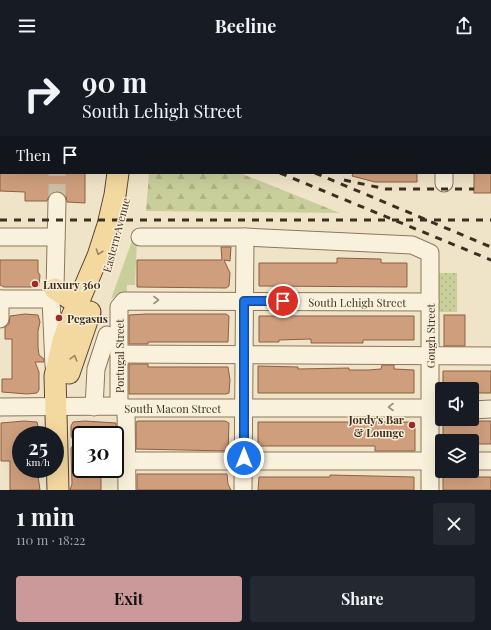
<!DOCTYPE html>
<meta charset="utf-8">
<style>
:root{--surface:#171b24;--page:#242831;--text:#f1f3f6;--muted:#9ea1a6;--accent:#cc999b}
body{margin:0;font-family:"Playfair Display",serif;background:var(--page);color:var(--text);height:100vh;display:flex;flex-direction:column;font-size:15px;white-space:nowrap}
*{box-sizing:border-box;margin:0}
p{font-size:13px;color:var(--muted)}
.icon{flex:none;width:22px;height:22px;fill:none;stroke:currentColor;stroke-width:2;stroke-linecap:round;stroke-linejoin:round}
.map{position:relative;height:438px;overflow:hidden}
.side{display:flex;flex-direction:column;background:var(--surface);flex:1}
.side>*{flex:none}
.hud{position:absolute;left:0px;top:0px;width:491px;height:122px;box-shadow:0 4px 16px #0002;background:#171b24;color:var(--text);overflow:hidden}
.tools{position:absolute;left:435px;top:330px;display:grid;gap:8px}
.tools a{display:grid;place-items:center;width:44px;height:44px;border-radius:4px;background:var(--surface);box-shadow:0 4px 16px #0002;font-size:20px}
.speed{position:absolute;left:12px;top:374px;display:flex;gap:8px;font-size:20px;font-weight:700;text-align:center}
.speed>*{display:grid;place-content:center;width:52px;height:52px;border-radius:50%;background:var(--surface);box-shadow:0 4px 16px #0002;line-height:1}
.speed small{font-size:10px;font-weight:400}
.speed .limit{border:2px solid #111;border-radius:6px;background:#fff;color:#111}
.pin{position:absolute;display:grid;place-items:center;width:34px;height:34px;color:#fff;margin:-17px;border:2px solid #fff;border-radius:50%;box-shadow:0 1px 4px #0007}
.me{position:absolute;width:44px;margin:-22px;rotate:0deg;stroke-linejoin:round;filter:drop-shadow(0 0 3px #0008)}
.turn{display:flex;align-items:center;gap:14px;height:84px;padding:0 16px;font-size:18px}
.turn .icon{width:52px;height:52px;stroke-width:2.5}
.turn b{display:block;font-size:28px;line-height:34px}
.then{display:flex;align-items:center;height:38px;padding:0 16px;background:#0003;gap:8px;font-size:15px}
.round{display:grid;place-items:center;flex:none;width:42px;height:42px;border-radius:4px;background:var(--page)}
.head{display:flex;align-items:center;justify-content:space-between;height:68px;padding:0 16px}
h1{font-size:24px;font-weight:700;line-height:30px}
.cta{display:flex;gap:8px;margin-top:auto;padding:8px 16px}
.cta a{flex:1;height:46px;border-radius:4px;background:var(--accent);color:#111;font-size:16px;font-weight:700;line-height:46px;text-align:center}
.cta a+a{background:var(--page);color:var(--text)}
header{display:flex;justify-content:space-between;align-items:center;height:52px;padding:0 16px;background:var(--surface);font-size:18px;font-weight:700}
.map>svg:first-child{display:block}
.forest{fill:url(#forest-firs)}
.park{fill:url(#park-dots)}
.garden{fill:#c9cf9b}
.building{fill:#cf9f7d;stroke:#8d5f41}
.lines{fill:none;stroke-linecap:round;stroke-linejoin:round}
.minor-tunnel{stroke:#ccc0a6;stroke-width:17;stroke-dasharray:17 8;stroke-linecap:butt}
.minor-casing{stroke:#8d765c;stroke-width:19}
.major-casing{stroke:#5b4430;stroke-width:23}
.minor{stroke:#faf1dc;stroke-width:17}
.major{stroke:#f3d9a0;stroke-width:21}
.rail{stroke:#3d2e20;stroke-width:3;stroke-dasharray:7 7;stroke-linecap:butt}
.oneway{stroke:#988460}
.oneway2{stroke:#9c907e}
.route-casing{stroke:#114b97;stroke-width:10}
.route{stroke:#1a73e8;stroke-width:7}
.poi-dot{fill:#9e2a2b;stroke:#f7eed8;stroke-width:1.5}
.labels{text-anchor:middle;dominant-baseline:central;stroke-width:3;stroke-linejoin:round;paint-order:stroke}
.street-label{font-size:11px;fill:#3d2e20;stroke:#f7eed8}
.poi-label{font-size:11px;font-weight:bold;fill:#3d2e20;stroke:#f7eed8;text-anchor:start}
</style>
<header><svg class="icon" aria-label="menu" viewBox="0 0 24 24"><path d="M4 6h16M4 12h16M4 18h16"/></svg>Beeline<svg class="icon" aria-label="share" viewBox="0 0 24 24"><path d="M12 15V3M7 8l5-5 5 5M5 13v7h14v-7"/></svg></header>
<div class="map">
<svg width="491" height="438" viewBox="0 0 491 438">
<defs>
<pattern id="forest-firs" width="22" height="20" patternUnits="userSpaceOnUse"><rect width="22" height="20" fill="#c9cf9b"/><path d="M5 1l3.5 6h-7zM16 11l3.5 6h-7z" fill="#aeb285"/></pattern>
<pattern id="park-dots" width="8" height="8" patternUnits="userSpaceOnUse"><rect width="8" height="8" fill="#c9cf9b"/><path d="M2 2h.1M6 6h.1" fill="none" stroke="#aeb285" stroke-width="1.8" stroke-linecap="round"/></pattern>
</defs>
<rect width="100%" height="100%" fill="#f0e4c8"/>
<polygon class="forest" points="149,121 240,121 340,161 146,159"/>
<rect class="park" x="438" y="221" width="19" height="39"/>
<polygon class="garden" points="132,189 137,190 135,233 127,233 127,240 119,242 111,247"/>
<g class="building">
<polygon points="0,121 85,121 85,151 67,150 66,144 58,139 49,144 47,149 25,149 25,140 0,139"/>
<polygon points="353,121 417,121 417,130 375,130 352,124"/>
<rect x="474" y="121" width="17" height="20"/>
<polygon points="221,195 231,195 230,209 224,208 230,221 229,234 226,236 137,235 137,208 222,208"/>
<polygon points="337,206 381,207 381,211 407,211 407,235 259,234 259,211 337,211"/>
<polygon points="0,208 38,208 38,220 40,223 39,234 35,235 4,235 0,233"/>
<polygon points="25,262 38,263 40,270 38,279 38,295 39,303 44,307 44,310 35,310 39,320 39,338 37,341 27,342 2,340 2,327 12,327 12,287 5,287 5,275 9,272 10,264"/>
<polygon points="146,262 226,262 229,264 228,290 148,290 148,292 129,292 129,263"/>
<rect x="444" y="263" width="21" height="31"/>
<polygon points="259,264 414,264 414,288 363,288 363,291 311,291 311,287 279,288 279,290 259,290"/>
<polygon points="129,312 148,312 148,315 228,315 230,328 229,341 226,342 129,342"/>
<polygon points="382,313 394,313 394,317 414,318 414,341 258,341 258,314 298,315 298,317 349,316 349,318 368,318 381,317"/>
<polygon points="443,319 491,319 491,341 472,341 472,337 443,337"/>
<polygon points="24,369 37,370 40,383 21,383 21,417 41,417 38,424 40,438 10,438 10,409 1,409 1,371"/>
<polygon points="85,369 116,371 117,409 115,409 115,383 81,383 81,417 101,417 101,438 70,438 72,432 71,397 74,390 71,384 71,374 73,370"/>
<polygon points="138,369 225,369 229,371 228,399 136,397 136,370"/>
<polygon points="443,369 491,369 491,392 472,392 472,389 443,389"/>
<polygon points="258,370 415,370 415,399 375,399 375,394 258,394"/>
<polygon points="137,422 227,422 228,432 231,438 137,438"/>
<polygon points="330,423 414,425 414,438 258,438 259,425 330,425"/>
<rect x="443" y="425" width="48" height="13"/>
</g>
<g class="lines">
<g class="minor-tunnel">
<polyline points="0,30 1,30"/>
<polyline points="57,149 57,121"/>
</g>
<defs>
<g id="minor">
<polyline points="247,0 247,1"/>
<polyline points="432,1 432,0"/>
<polyline points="490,31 491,31"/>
<polyline points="444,121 444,131"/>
<polyline points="0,185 56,185"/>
<polyline points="140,185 245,185 412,193 430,201 430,438"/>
<polyline points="0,247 51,247"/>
<polyline points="0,267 0,247"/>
<polyline points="119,302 491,304"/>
<polyline points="54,314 51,247 55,237 57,149"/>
<path id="s1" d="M119 354V255L124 249 430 250"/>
<path id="s2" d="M0 355 119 354 126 356H430L442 358"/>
<polyline points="94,355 96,317 107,283"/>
<polyline points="126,356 127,438"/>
<polyline points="472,358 491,357"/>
<polyline points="127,409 442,409"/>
<polyline points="472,409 491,409"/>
<polyline points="243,438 245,185"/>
</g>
<g id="major">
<polyline points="132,0 132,1"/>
<polyline points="55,237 69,246 80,246"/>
<polyline points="69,321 90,260"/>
<polyline points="58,438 55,324 63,289 71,267 98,204 108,173 115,143 118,121"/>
</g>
</defs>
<use href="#minor" class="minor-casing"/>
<use href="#major" class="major-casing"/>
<use href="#minor" class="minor"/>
<use href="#major" class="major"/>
<g class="rail">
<polyline points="7,0 9,1"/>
<polyline points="25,0 28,1"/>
<polyline points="0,7 1,8"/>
<polyline points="280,121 491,208"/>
<polyline points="315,121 491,195"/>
<polyline points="344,128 386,137 474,137"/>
<polyline points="0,168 491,168"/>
</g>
</g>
<defs><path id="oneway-chevron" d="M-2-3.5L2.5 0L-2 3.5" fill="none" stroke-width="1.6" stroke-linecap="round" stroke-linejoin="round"/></defs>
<g class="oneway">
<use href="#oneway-chevron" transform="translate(99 200) rotate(109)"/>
<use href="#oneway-chevron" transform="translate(74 306) rotate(-73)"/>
</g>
<g class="oneway2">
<use href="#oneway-chevron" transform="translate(156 248)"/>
<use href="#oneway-chevron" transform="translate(391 355) rotate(-180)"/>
</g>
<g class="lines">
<defs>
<polyline id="route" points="244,406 244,249 283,249"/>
</defs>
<use href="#route" class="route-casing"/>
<use href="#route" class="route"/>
</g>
<g class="poi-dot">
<circle cx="35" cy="232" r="4"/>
<circle cx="59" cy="266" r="4"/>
<circle cx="412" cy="373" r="4"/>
</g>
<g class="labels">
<g class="street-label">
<text transform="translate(116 183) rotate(-75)">Eastern Avenue</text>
<text stroke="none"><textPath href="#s1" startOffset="340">South Lehigh Street</textPath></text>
<text transform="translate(430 284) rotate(-90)">Gough Street</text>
<text transform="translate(119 304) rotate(-90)">Portugal Street</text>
<text stroke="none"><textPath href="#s2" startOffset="173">South Macon Street</textPath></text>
</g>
<g class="poi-label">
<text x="43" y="232">Luxury 360</text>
<text x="67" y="266">Pegasus</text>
<text x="404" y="367" text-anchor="end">Jordy's Bar<tspan x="404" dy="13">&amp; Lounge</tspan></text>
</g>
</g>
</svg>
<div class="tools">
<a><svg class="icon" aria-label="sound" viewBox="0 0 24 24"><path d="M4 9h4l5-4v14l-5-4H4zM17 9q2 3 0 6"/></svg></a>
<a><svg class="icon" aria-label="layers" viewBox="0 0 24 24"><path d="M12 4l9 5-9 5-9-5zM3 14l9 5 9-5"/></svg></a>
</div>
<div class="speed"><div>25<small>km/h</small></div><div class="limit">30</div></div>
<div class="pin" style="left:283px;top:249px;background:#d93025"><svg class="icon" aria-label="arrive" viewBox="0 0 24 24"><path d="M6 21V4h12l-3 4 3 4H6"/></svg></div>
<svg class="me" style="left:244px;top:406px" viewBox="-20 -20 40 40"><circle r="17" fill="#1a73e8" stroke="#fff" stroke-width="3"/><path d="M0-11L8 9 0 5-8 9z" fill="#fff"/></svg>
<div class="hud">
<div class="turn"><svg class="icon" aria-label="right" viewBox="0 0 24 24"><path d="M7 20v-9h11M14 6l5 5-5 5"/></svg><div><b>90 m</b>South Lehigh Street</div></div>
<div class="then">Then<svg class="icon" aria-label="arrive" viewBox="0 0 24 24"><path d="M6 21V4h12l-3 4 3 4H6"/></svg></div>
</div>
</div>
<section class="side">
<div class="head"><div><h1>1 min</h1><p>110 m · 18:22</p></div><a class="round"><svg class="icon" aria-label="close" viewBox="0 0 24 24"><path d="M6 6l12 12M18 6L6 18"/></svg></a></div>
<div class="cta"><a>Exit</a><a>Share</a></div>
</section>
